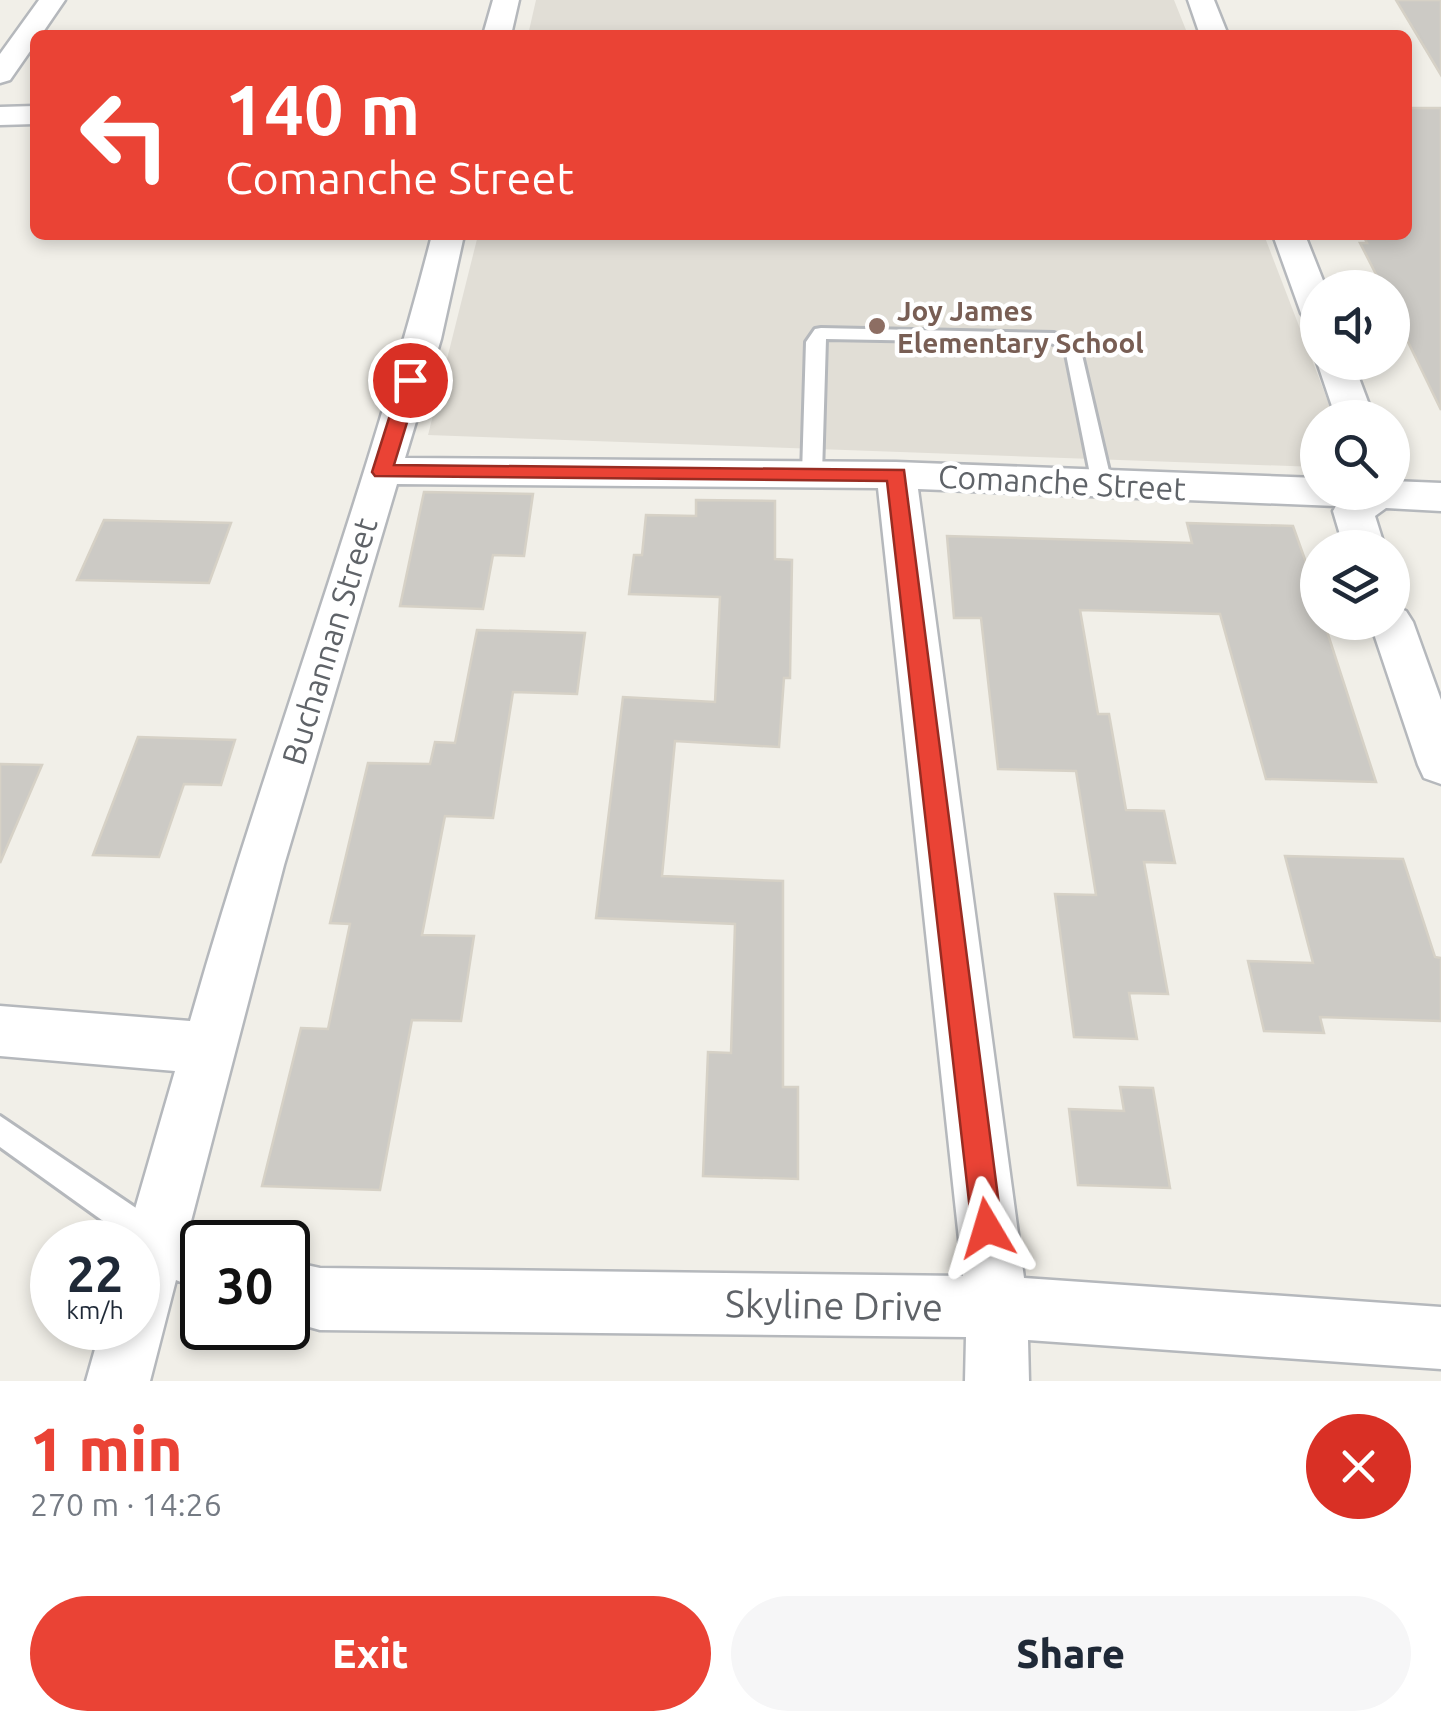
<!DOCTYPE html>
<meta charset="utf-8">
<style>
:root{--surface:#fff;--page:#f6f6f7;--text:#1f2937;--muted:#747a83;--accent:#ea4335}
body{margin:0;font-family:Ubuntu,sans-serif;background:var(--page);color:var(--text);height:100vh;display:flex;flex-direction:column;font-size:38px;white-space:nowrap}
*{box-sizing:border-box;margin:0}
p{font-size:32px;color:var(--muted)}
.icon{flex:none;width:55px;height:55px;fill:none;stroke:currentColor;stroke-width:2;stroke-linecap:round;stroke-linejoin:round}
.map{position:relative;height:1381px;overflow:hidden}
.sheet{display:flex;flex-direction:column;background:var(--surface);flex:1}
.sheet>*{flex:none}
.top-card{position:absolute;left:30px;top:30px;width:1382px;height:210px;border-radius:15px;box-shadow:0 5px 15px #0003;background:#ea4335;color:#fff;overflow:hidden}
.controls{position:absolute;left:1300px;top:270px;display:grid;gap:20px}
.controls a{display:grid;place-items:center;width:110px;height:110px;border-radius:50%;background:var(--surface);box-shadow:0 5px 15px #0003;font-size:50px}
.speed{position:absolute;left:30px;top:1220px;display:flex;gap:20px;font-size:50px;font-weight:700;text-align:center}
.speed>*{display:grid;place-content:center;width:130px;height:130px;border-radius:50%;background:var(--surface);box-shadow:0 5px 15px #0003;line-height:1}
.speed small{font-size:25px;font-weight:400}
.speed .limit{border:5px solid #111;border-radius:15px;background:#fff;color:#111}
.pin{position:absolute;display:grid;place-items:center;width:85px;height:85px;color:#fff;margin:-42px;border:5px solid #fff;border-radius:50%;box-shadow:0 2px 10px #0007}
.me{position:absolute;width:110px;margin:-55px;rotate:353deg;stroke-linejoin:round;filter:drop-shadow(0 0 8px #0008)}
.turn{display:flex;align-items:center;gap:35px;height:210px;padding:0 30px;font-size:45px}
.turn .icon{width:130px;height:130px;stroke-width:2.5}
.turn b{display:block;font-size:70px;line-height:85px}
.round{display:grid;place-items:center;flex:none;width:105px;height:105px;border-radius:52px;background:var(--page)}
.head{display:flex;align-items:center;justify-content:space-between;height:170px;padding:0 30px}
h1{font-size:60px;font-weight:800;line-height:75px;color:var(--accent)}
.button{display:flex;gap:20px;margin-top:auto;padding:20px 30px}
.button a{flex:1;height:115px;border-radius:60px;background:var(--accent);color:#fff;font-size:40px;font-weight:800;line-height:115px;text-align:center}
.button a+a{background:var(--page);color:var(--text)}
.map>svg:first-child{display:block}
.education{fill:#e1ded6}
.building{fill:#cccac5;stroke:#d6d1c6;stroke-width:2.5}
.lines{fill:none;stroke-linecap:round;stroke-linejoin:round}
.lane-casing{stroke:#b5b8bc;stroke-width:6}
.street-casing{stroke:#b5b8bc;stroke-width:5}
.lane{fill:#fff;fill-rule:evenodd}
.street{fill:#fff;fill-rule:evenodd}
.route{fill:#ea4335;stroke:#982c22;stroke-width:2.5}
.education-dot{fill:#8d6e63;stroke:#fff;stroke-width:4}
.labels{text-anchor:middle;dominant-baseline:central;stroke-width:9;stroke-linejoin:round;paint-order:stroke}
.far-education-label{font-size:28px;font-weight:bold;fill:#785e54;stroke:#fff;text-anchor:start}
.street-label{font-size:32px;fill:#5f6368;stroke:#fff}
.near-street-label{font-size:38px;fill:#5f6368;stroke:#fff}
</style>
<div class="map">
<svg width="1441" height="1381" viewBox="0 0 1441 1381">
<rect width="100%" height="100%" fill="#f1efe8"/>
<g class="education">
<polygon points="536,0 1174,0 1188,35 528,35"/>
<polygon points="478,235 1264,235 1334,417 1318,418 1317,467 428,435"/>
</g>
<g class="building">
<polygon points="1396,0 1441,0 1441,75"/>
<polygon points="1408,108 1441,108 1441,410 1392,309 1392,288 1383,288 1360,243 1367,243 1363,235 1408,235"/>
<polygon points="424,492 533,494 524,556 493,555 483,609 400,606"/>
<polygon points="696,500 775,501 775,559 792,560 790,678 784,678 779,747 675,741 662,876 783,881 783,1087 798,1087 798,1179 703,1176 708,1052 731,1053 735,924 596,918 623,697 715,702 720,597 629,594 634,555 642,555 646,515 696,516"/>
<polygon points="104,520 231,523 209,583 77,580"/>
<polygon points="1187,523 1293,526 1318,596 1318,622 1324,622 1376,782 1266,779 1220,614 1080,610 1098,714 1109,714 1126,810 1164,811 1175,863 1144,862 1168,994 1129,993 1137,1039 1074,1037 1055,894 1096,895 1076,771 998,769 981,618 954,618 947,536 1192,543"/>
<polygon points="477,630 585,633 577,694 513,692 493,818 445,816 422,935 474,936 461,1021 412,1020 380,1190 262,1186 301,1028 328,1029 350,924 330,923 368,763 430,764 435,742 455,743"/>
<polygon points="138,737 235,740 221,785 184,784 159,857 93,855"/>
<polygon points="0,764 42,765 0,863"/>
<polygon points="1285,856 1403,859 1435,957 1441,958 1441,1021 1320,1017 1324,1033 1264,1031 1248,961 1313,963"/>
<polygon points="1120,1087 1153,1088 1170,1188 1078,1185 1069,1109 1124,1111"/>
</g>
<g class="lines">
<defs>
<g id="lane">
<polygon points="821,328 1054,333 1079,342 1112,484 1102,491 1092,484 1065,349 1051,343 826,339 822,474 812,481 805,479 802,474 806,342 815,329"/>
<polygon points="0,1116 167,1229 171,1240 167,1251 156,1255 145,1251 0,1147"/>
</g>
<g id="street">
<polygon points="39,0 65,0 41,35 35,35 35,44 10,80 0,83 0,54"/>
<polygon points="493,0 519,0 511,35 483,35"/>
<polygon points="1188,0 1214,0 1228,35 1200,35"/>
<polygon points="35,106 35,124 0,125 0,107"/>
<path d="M432 235H464L441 339 405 458 896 462 1318 478V492H1392V481L1441 483V511L1386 508 1375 516 1385 548H1344L1333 511 1336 506 918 489 1024 1278 1441 1307V1369L1028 1340 1029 1381H965L966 1337 320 1330 288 1321V1261L320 1268 963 1276 878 488 397 484 284 865 190 1225 224 1242H202V1291L176 1280 150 1381H86L101 1328H138V1242L126 1240 175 1071 0 1056V1006L190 1021C265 757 364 500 432 235Z"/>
<polygon points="1273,235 1305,235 1326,288 1318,288 1318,323 1306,320 1301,313"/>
<polygon points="1317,362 1353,362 1374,418 1336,418"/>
<polygon points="1392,606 1406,611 1413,622 1441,700 1441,784 1424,778 1418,765 1370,622 1392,622"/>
</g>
</defs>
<use href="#lane" class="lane-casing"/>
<use href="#street" class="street-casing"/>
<use href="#lane" class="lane"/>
<use href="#street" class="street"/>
</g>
<polygon class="route" points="410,374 420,380 394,465 904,470 1002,1228 998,1239 987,1243 976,1239 972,1228 887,481 375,476 372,472 401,380"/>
<circle class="education-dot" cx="877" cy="326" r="10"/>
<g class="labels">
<g class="far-education-label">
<text x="897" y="310">Joy James<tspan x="897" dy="32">Elementary School</tspan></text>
</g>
<g class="street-label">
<text transform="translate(1062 482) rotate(3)">Comanche Street</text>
<text transform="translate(329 641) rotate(-73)">Buchannan Street</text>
</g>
<g class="near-street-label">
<text transform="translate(834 1305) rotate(1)">Skyline Drive</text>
</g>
</g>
</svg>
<div class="controls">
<a><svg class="icon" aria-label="sound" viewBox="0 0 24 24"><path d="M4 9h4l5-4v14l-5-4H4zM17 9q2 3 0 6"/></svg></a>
<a><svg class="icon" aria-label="search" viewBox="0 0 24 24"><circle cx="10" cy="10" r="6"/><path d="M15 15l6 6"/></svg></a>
<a><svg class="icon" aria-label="layers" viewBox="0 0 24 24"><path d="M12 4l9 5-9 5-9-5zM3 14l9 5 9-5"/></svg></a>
</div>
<div class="speed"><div>22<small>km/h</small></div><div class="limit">30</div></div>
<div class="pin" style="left:410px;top:380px;background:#d93025"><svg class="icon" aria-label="arrive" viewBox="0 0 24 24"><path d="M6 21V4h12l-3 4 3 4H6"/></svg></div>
<svg class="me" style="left:987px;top:1228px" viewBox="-20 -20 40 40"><path d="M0-17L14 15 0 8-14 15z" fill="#ea4335" stroke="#fff" stroke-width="4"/></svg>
<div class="top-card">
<div class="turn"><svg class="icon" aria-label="left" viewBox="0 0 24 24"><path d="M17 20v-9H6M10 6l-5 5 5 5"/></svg><div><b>140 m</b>Comanche Street</div></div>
</div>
</div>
<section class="sheet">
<div class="head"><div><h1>1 min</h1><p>270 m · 14:26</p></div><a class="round" style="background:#d93025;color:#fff"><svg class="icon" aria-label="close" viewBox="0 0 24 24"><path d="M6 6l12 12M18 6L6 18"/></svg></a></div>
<div class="button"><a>Exit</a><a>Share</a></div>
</section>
